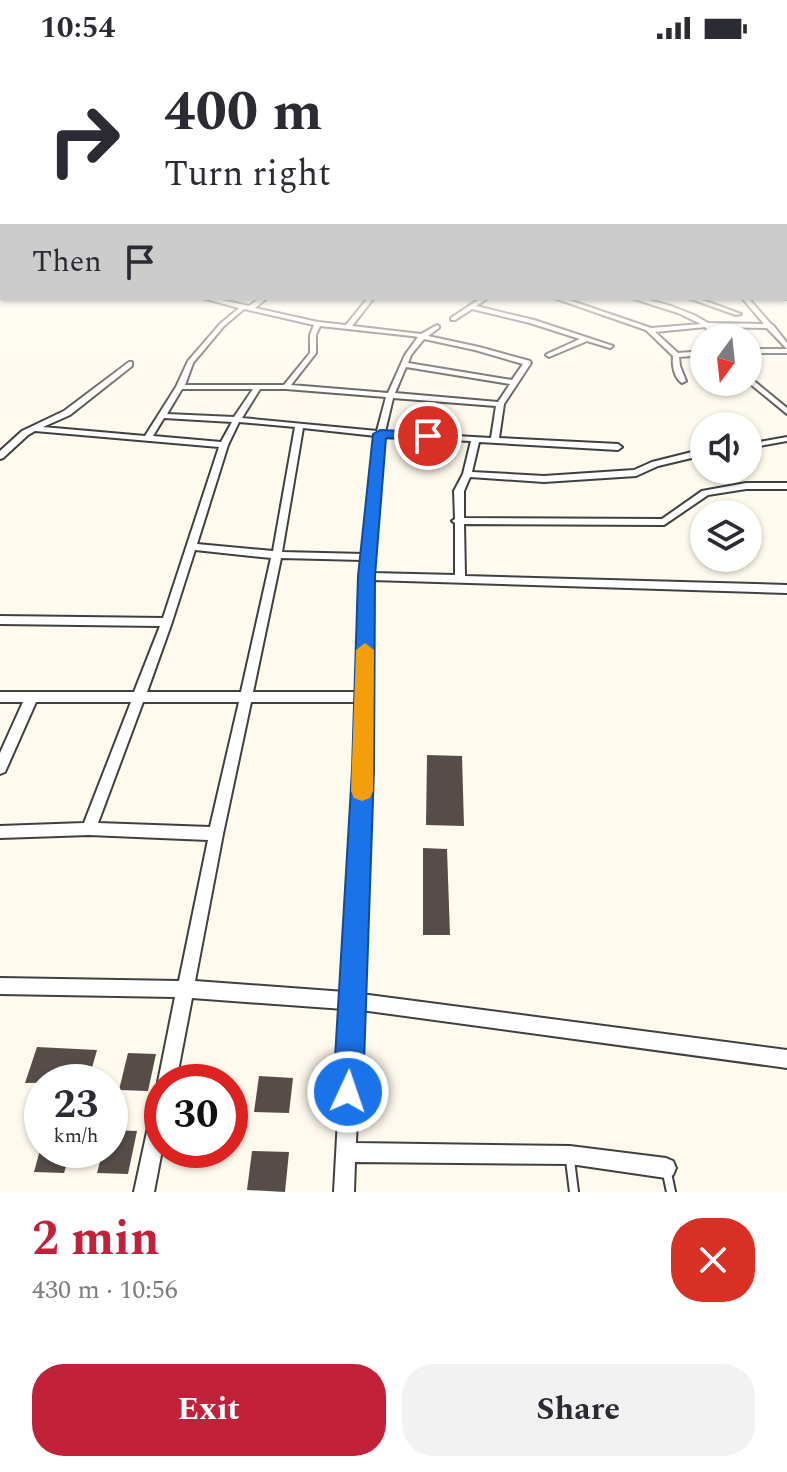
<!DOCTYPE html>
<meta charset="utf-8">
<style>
:root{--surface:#fff;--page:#f2f2f3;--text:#2b2b33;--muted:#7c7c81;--accent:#c2213a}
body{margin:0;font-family:Spectral,serif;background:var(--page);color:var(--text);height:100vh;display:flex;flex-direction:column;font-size:30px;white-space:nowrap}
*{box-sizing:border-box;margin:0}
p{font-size:26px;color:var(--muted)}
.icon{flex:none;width:44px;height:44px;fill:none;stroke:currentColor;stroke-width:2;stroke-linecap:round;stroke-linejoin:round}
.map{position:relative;height:1136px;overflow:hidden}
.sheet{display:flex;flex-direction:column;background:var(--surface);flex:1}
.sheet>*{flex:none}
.guide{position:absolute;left:0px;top:0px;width:788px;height:244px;box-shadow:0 2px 6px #0004;background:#fff;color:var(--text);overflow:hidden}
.needle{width:52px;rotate:195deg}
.tools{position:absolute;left:690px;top:268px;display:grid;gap:16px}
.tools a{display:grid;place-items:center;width:72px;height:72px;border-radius:50%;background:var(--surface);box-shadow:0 2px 6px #0004;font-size:40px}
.speed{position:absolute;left:24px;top:1008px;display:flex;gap:16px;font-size:40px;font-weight:700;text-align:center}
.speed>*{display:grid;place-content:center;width:104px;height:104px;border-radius:50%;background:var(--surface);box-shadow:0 2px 6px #0004;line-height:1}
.speed small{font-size:20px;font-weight:400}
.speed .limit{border:12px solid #d22;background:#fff;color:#111}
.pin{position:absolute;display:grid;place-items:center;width:68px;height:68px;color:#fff;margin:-34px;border:4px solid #fff;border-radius:50%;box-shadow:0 2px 8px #0007}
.me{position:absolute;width:88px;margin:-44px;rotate:3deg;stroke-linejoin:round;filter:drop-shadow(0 0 6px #0008)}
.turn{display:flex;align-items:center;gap:28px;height:168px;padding:0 32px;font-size:36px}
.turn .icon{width:104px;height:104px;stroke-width:2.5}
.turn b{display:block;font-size:56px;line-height:68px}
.then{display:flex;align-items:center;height:76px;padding:0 32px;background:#0003;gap:16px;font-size:30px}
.round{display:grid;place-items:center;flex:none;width:84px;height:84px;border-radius:32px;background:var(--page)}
.headline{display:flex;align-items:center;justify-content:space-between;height:136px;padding:0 32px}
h1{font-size:48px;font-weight:700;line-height:60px;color:var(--accent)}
.cta{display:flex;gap:16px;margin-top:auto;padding:16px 32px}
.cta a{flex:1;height:92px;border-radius:32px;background:var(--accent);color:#fff;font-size:32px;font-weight:700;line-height:92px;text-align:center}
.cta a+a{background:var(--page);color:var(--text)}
.status{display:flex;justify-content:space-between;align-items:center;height:56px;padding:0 40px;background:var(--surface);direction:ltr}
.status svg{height:22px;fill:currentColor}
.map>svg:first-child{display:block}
.building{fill:#564d49}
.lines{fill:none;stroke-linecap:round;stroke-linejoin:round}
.lane-casing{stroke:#404040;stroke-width:12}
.street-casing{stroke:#404040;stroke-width:4}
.lane{stroke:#fff;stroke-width:8}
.street{fill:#fff;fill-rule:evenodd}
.route{fill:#1a73e8;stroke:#114b97;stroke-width:2}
.slow{fill:#f59e0b}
</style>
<div class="status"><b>10:54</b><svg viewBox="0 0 49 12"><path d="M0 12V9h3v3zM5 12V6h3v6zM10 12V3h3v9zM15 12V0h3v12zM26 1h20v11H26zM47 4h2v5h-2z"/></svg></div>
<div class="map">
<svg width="787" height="1136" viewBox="0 0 787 1136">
<rect width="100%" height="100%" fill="#fffaee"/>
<g class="building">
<polygon points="427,699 462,700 464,770 426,769"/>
<polygon points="423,792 447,793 450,879 423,879"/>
<polygon points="37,991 97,994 88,1026 25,1027"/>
<polygon points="128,997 156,998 148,1035 119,1034"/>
<polygon points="259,1020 293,1022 289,1057 254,1056"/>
<polygon points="110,1074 137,1075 128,1118 97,1117 103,1094 110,1094"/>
<polygon points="40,1094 71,1094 64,1117 34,1116"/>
<polygon points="252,1095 289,1096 285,1136 247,1134"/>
</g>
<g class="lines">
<defs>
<g id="lane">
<polyline points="570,1104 574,1136"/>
<polyline points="667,1117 671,1136"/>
</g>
<g id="street">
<rect x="786" y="218" width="1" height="4"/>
<polygon points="786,239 787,243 784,242 786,242"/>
<path d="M202 242H213L249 250 260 242H267L255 252 318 266 346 269 368 242H374L352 270 421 278 437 269 439 270V272L428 280 479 291 530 305 531 307 504 348 499 382 618 388 622 391 618 394 479 386 472 416 544 420 634 414 652 406 704 393V399L658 410 636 420 544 426 470 421 464 435V462L662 463 702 435 746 427H787V433H746L708 439 664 469 464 468 465 520 787 529V537L372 524 370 714 361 938 787 994V1012L361 954 356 1087 570 1090 666 1102 673 1105 676 1112 673 1119 666 1122 570 1108 355 1106 354 1136H334L344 953 192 942 176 1026H162V1033L158 1026 175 941 0 938V922L179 925 208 784 89 779 0 782V770L84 767 131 646H36L5 716 0 718V697L23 646H0V636H134L160 570 0 568V560L163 562 219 391 35 375 28 379 3 402 0 403V395L22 375 64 355 129 306H132V310L70 359 43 371 145 380 176 331 188 305 220 268 239 252ZM244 253 314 269 310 279V297L284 329H185L193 307 224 270ZM320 270 412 280 418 281 405 299 388 337 291 329 316 297V279ZM424 283 475 294 523 308 512 324 408 307 411 299ZM406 311 510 328 498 346 395 337ZM182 333H253L234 361 167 358ZM260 333H286L386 341 377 375 242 362ZM393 342 496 350 491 382 385 376ZM164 362 232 366 221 386 153 380ZM239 366 295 371 273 495 197 488 228 389ZM303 372 376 380 364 498 282 496ZM384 381 471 385 463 418 454 435 455 463 452 465 455 467V519L372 517ZM195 494 271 502 241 636H147L172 566ZM281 502 363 504 359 636H253ZM143 646H239L210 771 98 767ZM251 646H358L345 936 195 925 223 778Z"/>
<polygon points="481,242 488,242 476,250 534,264 613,290 610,292 587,285 549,301 546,299 547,298 580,283 530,267 472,253 455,264 451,264 451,262"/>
<path d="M554 242H563L651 272 701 268 678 257 631 242H641L671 250 694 259 708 267 764 268 742 242H748L771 268 773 269 787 287V297H748V293H787L767 272 713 271 722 282H715L705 271 655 276 678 297 704 295V299L679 301 680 310 686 325 682 327C674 322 672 309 673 300L646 274Z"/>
<polygon points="688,242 697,242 741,258 736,259"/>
<polygon points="748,320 787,352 787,358 748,326"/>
<polygon points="787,381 787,385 748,392 748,388"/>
<polygon points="162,1039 162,1094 154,1136 134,1136 153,1048 156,1042"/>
</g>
</defs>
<use href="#lane" class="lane-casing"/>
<use href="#street" class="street-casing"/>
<use href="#lane" class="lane"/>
<use href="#street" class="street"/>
</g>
<linearGradient id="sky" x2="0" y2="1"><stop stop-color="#92c8ee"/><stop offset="0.57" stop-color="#fffdf7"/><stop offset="1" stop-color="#fffdf7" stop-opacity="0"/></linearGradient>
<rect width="787" height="370" fill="url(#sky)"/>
<polygon class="route" points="380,374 428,376 435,380 428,384 386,382 375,520 374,714 363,1036 359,1046 348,1051 338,1046 333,1036 352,714 358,520 373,378"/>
<polygon class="slow" points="365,587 374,594 373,735 370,742 362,745 354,742 351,735 356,594"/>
</svg>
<div class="tools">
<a><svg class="needle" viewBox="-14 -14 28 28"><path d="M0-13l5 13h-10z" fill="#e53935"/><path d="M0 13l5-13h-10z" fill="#7c7c81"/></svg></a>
<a><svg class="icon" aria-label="sound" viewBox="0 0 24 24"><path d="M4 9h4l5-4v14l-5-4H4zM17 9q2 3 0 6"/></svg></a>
<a><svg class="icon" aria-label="layers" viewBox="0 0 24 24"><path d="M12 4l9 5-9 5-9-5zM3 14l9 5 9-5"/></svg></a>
</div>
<div class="speed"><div>23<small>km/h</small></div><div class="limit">30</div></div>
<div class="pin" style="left:428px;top:380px;background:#d93025"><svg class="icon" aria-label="arrive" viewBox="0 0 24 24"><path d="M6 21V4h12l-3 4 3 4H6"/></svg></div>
<svg class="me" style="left:348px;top:1036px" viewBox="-20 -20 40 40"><circle r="17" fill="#1a73e8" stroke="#fff" stroke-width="3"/><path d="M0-11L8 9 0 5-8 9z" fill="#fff"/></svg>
<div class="guide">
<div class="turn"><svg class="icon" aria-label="right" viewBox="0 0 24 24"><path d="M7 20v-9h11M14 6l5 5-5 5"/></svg><div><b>400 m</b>Turn right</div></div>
<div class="then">Then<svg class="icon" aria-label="arrive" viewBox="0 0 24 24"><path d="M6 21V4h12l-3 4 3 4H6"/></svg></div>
</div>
</div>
<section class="sheet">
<div class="headline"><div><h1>2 min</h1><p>430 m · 10:56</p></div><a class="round" style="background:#d93025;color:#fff"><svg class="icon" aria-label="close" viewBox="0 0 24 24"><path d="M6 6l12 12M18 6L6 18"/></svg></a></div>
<div class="cta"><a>Exit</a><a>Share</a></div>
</section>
